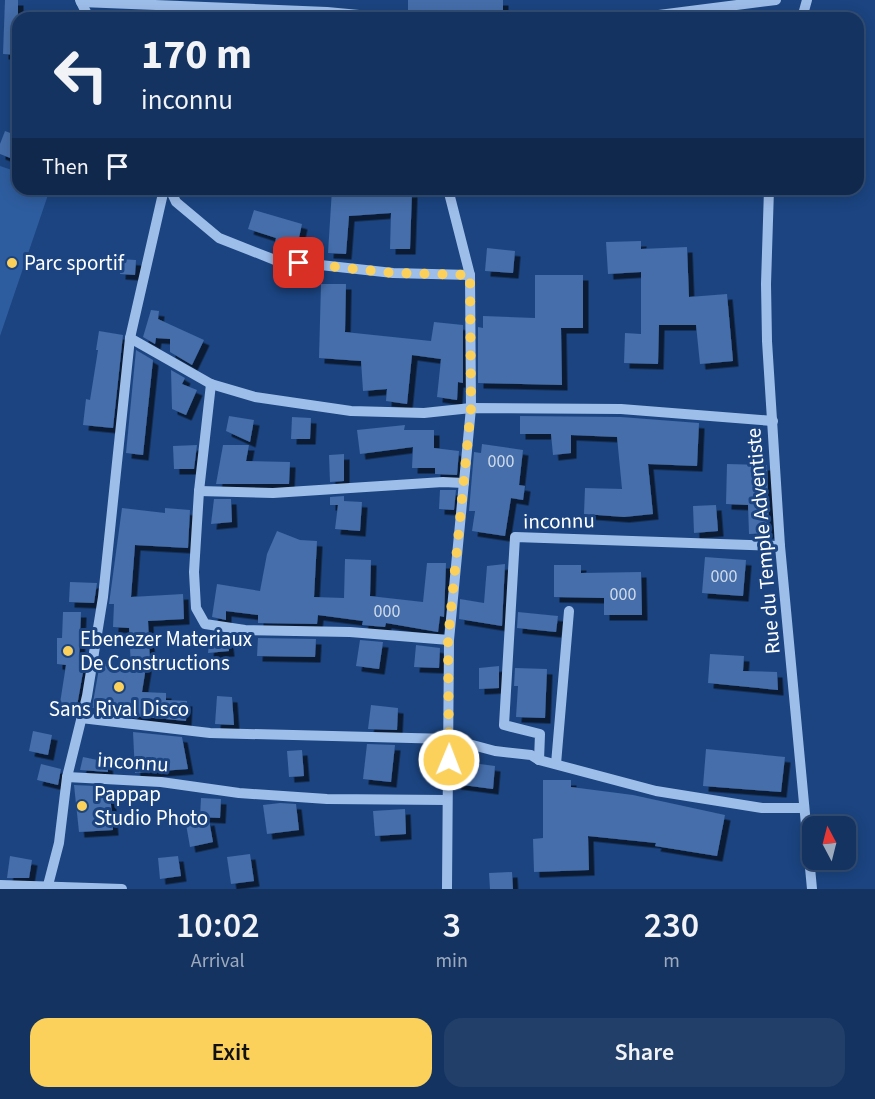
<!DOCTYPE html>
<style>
:root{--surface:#143360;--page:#213f69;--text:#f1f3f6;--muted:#9daabd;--line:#334e75;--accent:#fbd15b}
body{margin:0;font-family:"Source Sans 3",sans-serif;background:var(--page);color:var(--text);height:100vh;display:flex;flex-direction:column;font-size:22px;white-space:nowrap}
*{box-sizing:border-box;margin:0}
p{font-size:20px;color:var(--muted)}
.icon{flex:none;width:33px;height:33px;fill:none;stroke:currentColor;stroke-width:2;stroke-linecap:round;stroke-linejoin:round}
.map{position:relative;height:889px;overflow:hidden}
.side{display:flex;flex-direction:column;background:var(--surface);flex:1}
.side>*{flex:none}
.guide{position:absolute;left:12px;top:12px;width:852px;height:183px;border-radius:18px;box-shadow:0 3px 15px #0003,0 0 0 2px var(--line);background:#143360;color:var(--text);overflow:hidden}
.needle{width:39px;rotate:353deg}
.buttons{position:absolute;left:802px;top:816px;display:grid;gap:12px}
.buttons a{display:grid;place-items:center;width:54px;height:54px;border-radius:12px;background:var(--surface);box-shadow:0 3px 15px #0003,0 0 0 2px var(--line);font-size:30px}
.pin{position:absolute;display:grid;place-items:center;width:51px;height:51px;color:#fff;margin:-26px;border-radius:12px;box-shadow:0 3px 9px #0006}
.me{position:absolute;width:66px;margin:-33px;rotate:1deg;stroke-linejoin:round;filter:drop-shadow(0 0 4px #0008)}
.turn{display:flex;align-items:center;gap:21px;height:126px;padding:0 30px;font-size:27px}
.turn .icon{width:78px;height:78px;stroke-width:2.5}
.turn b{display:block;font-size:42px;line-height:51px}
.then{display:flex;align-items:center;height:57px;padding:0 30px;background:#0003;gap:12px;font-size:22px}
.eta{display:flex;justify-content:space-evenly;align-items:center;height:102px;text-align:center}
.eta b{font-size:36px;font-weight:600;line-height:42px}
.action{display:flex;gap:12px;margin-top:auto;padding:12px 30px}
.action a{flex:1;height:69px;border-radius:18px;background:var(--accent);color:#111;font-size:24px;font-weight:600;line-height:69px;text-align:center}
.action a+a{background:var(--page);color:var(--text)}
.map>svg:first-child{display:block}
.green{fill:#2e5d9f}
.building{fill:#446eaa;filter:url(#shadow)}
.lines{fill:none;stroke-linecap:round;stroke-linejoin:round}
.minor{stroke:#9ebeea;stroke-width:10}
.route{stroke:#fbd15b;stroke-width:10;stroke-dasharray:0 18}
.poi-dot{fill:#fbd15b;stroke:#1b4480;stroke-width:2}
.labels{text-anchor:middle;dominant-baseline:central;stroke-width:6;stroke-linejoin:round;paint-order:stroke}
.number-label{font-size:18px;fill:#d0dbea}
.poi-label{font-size:21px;fill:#fff;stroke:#1b4480;text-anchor:start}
.street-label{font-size:21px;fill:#fff;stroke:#1b4480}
</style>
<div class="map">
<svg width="875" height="889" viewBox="0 0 875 889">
<defs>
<filter id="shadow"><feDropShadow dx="5.5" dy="5.5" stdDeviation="0" flood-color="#0009"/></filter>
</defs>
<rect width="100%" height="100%" fill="#1b4480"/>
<polygon class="green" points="0,166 18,172 18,189 50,189 0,336"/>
<g class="building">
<polygon points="5,0 18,0 18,55 3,54"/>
<polygon points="408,0 503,0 503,16 408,12"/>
<polygon points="5,131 18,136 18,161 0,154 0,144"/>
<polygon points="332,189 369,189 369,193 412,192 410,249 390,249 391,213 349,216 346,254 328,253"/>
<polygon points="254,210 302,224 297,247 275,243 276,238 248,229"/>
<polygon points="641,241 641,249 687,247 689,297 727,294 733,361 700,364 696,325 659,325 658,364 624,363 625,333 641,334 641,272 608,274 606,242"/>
<polygon points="487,248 515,251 513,273 485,271"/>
<polygon points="121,259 136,260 135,275 120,274"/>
<polygon points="535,275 583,275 583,328 561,328 562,385 478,383 478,327 483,328 483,316 535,318"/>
<polygon points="321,284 346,284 345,332 431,341 434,322 463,325 463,383 458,382 457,400 437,397 441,359 412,355 407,404 386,401 387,389 363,391 361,361 319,358"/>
<polygon points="151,310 159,311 158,319 204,340 192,365 170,352 170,339 156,338 155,344 143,337"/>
<polygon points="99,331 123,335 113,428 83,425 86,399 90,400 98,350 96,350"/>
<polygon points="136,350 153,360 143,455 126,453"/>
<polygon points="171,370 185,378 182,384 197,390 186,415 172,409"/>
<polygon points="229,416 254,420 250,442 226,431"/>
<polygon points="520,416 621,417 699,423 697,466 648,464 653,514 624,517 584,514 585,488 622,489 617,437 571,435 571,453 553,455 551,434 520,434"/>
<polygon points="292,417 311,418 310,439 291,439"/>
<polygon points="405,425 404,430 434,430 434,448 459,451 457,475 435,474 435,468 412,468 413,447 360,454 357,430"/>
<polygon points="482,444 523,450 519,485 525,486 523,500 511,498 505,536 472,531 475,511 469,511 474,452 481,453"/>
<polygon points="197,445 194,469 174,469 173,446"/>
<polygon points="223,445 249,445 246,461 290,462 289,484 216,484"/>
<polygon points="344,454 344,481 330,482 329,455"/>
<polygon points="727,464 767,465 769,533 749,534 748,505 726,504"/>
<polygon points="440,490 456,490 454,510 439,509"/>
<polygon points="344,496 344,501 362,502 360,531 335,529 338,505 330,505 330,497"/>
<polygon points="214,499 231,499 232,522 211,524"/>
<polygon points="716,505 718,531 694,533 693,506"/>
<polygon points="122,508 165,513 165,508 190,510 188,548 135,545 131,597 183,594 184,619 148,621 150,661 147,661 142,692 166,693 166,700 187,701 186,721 95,712 96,708 92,708 100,663 131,668 129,628 113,627 114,604 109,604"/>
<polygon points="277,531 300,540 317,541 314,597 344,598 345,559 371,560 370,596 423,602 427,563 446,563 444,617 440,616 438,632 386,623 385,627 362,625 363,621 318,615 317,624 258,623 258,615 226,611 226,620 212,617 217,584 260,591 267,554"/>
<polygon points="705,557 746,560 743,596 702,593"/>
<polygon points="505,564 502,626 459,619 460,599 484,603 487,566"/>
<polygon points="554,565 581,565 581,573 641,572 642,615 604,615 604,598 554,597"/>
<polygon points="70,582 97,583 94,603 69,602"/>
<polygon points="63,612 81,612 79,660 85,661 77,706 60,703 66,665 57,664 57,638 62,638"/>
<polygon points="518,612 558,616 556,632 517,628"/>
<polygon points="210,632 227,635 229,651 208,653"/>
<polygon points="258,638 316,639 315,657 257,656"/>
<polygon points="360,640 383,642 379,669 356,666"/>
<polygon points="416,645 440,648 439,668 414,667"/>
<polygon points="710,654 744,656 743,671 777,672 778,690 708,683"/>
<polygon points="499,666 499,688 479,689 479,668"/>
<polygon points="515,668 547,669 545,718 516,717 518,686 514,686"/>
<polygon points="217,696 232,697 234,725 215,724"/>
<polygon points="371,705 398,708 397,730 368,729"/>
<polygon points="33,731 52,735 48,755 29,751"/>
<polygon points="133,732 182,737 188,769 135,773"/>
<polygon points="367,744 395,745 391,782 363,779"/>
<polygon points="706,749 785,757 781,792 703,786"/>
<polygon points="302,750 304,776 289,777 287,751"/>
<polygon points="83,757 107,762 108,772 80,770"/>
<polygon points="457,761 495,766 493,789 455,784"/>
<polygon points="41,764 61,769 58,785 37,780"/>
<polygon points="543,780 571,780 571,787 633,795 725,815 717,856 655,846 656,843 588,836 589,870 534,872 533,839 543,838"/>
<polygon points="74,785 95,786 94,790 110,792 113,830 79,832"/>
<polygon points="201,798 221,799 220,818 200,817"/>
<polygon points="280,803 296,804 299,830 267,834 263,805"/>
<polygon points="405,809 406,834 375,836 373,811"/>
<polygon points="209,820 213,842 190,847 186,824"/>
<polygon points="250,854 254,881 231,884 227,857"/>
<polygon points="10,856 32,860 29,878 7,878"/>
<polygon points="178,856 181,876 160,879 158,858"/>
<polygon points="512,872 513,889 490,889 489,873"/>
</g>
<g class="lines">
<g class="minor">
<polyline points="80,0 89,18"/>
<polyline points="81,2 327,12 391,18"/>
<polyline points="580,18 651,16 776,0"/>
<polyline points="802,18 807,0"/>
<polyline points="170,189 176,202 219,238 275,260 393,273 470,275"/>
<polyline points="769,189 766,284 767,341 780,546 812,889"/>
<polyline points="130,338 211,384 255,397 351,411 424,413 471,408 621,409 773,421"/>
<polyline points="211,384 199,491 194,572 196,608 205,624 245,630 350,632 449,640"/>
<polyline points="199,491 273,493 443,482 464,483"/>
<polyline points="81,718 210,733 450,739 495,751 531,755 539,760 656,791 762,808 804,808"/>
<polyline points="539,760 540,734 504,725 515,537 780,546"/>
<polyline points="556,764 569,611"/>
<polyline points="67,777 161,782 239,793 327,799 447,800"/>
<polyline points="0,885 122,889"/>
<polyline points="47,889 59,843 67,777 87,696 103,597 130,338 164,189"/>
<polyline points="447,889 449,640 471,408 470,275 448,189"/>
</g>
</g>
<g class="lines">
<polyline class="route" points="299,263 393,273 470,275 471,408 448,640 449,760"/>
</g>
<g class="poi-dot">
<circle cx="12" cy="263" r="6"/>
<circle cx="68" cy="651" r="6"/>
<circle cx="119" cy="687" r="6"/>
<circle cx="82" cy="806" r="6"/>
</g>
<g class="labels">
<g class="number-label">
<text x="501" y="461">000</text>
<text x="724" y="576">000</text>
<text x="623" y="594">000</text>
<text x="387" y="611">000</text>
</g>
<g class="poi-label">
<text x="24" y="263">Parc sportif</text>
<text x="80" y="639">Ebenezer Materiaux<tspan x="80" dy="24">De Constructions</tspan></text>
<text x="119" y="709" text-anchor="middle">Sans Rival Disco</text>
<text x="94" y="794">Pappap<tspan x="94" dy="24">Studio Photo</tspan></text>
</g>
<g class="street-label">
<text transform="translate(559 521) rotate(-1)">inconnu</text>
<text transform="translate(763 541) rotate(-95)">Rue du Temple Adventiste</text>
<text transform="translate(133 762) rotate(4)">inconnu</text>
</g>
</g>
</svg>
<div class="buttons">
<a><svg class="needle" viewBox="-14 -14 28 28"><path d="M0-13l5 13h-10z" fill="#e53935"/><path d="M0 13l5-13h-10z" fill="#9daabd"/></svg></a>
</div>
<div class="pin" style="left:299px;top:263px;background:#d93025"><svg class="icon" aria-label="arrive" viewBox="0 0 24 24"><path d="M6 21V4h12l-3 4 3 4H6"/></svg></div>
<svg class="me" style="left:449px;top:760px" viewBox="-20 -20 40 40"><circle r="17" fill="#fbd15b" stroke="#fff" stroke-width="3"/><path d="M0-11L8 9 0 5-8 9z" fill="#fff"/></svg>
<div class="guide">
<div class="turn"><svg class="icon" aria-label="left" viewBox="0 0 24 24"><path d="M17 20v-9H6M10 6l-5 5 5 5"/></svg><div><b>170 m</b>inconnu</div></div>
<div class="then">Then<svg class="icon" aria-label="arrive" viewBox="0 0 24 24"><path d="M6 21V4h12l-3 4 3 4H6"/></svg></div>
</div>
</div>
<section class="side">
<div class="eta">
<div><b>10:02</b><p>Arrival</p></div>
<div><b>3</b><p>min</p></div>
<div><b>230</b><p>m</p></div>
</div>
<div class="action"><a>Exit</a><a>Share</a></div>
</section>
